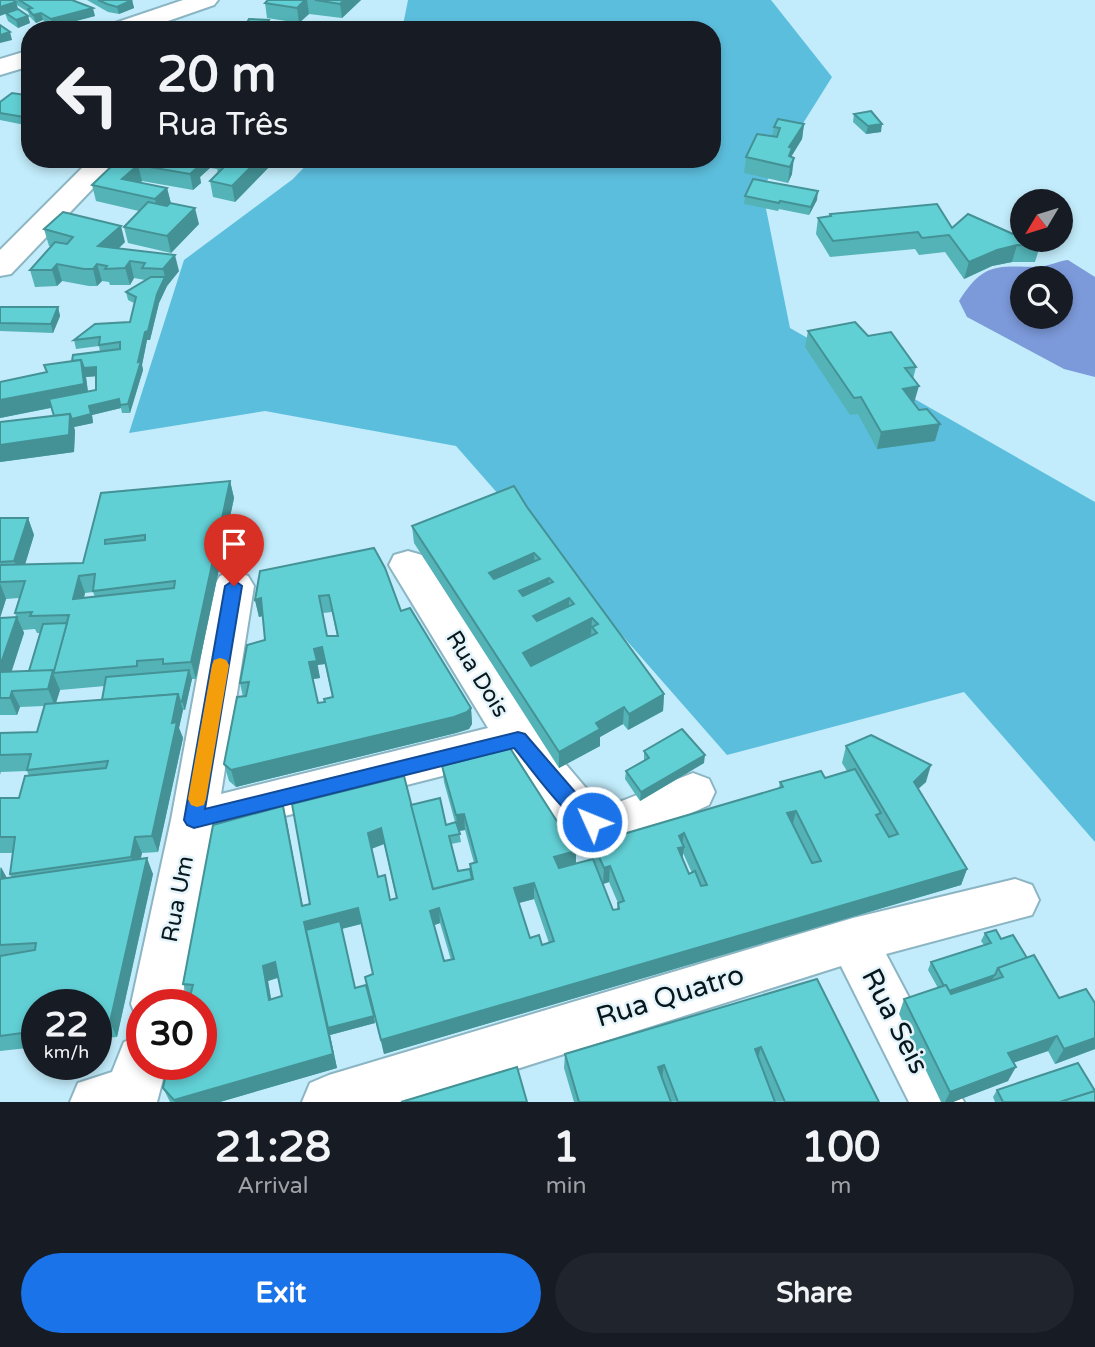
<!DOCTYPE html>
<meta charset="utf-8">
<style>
:root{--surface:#171b24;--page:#20242c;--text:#f1f3f6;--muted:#9ea1a6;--accent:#1a73e8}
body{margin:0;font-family:"Varela Round",sans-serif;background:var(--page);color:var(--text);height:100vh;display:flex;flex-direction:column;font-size:26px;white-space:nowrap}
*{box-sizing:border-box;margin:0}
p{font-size:23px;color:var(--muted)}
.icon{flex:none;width:38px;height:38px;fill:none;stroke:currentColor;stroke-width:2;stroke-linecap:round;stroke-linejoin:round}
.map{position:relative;height:1102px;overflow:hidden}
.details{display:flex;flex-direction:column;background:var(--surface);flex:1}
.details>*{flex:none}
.banner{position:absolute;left:21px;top:21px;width:700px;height:147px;border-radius:28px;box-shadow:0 4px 10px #0003;background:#171b24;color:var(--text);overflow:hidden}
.needle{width:46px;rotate:232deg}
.fabs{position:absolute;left:1010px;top:189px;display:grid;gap:14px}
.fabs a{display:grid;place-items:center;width:63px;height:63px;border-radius:50%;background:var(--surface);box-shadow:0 4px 10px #0003;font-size:35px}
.speed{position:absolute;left:21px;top:989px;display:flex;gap:14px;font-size:35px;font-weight:700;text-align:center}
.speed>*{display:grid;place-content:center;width:91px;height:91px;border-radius:50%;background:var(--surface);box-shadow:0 4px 10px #0003;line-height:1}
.speed small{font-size:18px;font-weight:400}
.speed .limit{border:10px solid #d22;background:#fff;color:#111}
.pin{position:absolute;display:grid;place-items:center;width:60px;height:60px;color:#fff;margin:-72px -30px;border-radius:50% 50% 50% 0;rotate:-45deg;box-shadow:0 0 7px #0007}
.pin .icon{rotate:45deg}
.me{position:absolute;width:77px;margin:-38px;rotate:314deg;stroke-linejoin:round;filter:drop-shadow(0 0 5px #0008)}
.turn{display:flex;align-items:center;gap:24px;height:147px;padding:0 21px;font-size:32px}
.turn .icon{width:91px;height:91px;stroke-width:2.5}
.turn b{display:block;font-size:49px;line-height:60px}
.eta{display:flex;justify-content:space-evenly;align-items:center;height:119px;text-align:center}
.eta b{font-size:42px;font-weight:700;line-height:49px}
.primary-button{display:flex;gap:14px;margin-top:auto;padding:14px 21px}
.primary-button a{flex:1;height:80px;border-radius:42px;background:var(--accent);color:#fff;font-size:28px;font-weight:700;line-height:80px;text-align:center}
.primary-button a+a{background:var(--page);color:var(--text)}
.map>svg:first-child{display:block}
.forest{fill:#5cbedd}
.water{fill:#7c99d9;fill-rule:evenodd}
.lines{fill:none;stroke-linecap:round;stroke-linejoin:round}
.street-casing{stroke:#8cb5c3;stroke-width:4}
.street{fill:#fff;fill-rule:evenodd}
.wall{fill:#53b3b7;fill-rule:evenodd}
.shaded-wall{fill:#449295}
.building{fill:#61d0d5;stroke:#449295;stroke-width:2;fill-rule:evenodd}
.route{fill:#1a73e8;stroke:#114b97;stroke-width:2}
.slow{fill:#f59e0b}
.labels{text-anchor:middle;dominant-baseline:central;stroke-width:5;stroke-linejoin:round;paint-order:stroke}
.street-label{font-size:23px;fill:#07171c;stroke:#e4f4fa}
.near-street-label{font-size:28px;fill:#07171c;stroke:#e4f4fa}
</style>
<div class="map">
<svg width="1095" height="1102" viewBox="0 0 1095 1102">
<rect width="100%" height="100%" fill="#c2ecfb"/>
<polygon class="forest" points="408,0 771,0 832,77 762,189 790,328 1095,502 1095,842 964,692 727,755 456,446 265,411 129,433 184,260 293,179 312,159 712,159 712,30 402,30"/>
<path class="water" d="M1068 260 1095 277V377L1064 369 967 317 959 301C983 264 994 266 1035 267 1045 268 1057 261 1068 260ZM1022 278H1060V317H1022Z"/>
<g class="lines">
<defs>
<g id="street">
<polygon points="183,0 218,0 214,5 142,30 106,30 109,25"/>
<polygon points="30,50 30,66 0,75 0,59"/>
<polygon points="91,159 121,159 11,274 0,276 0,250"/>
<path d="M408 551 422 555 533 726 592 795 602 803 614 804 693 773 709 779 715 792 709 805C672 821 616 857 577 836 552 823 527 781 509 759L214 834 181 1004H142V1022L138 1021 131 1004 171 820 214 586 220 576 234 571 248 576 254 586 221 794 488 728 389 565 394 555Z"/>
<polygon points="1015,879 1032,885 1039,900 1032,915 886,954 964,1102 909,1102 841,966 413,1102 302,1102 310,1083 329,1075 853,918"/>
<polygon points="142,1035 142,1064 167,1064 157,1102 70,1102 78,1083 112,1072 124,1042"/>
</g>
</defs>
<use href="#street" class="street-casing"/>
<use href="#street" class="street"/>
</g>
<g class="wall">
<polygon points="0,0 72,0 95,16 53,27 43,20 36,23 30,17 28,12 17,5 18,9 28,16 30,23 18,28 8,21"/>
<polygon points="87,0 132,0 134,8 119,14 108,12"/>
<polygon points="268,0 361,0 342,18 309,14 299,23 267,18 265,3"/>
<polygon points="30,91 30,126 0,120 0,102 25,95"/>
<polygon points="854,114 881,132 866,134 853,122"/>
<polygon points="804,124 802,139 791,157 792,174 788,183 744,173 746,157 772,136 774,127"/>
<polygon points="119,159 283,159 278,164 271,162 270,166 235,202 213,197 210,181 218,173 217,169 210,168 200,177 201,183 193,190 142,181 140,183 167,188 171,203 199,224 171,253 128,243 124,227 139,211 96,201 92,185"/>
<polygon points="745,196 817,200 809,215 779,209 778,211 744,204"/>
<polygon points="830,214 952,228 1022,240 1040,246 1035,262 1012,262 992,266 964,279 945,252 919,255 915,249 830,257 816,234 818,218 829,217"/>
<path d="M44 229 125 242 118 249 179 271 167 286 159 303 150 340H147L142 365 143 370 130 413H122L121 408 92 415 93 423 74 427 75 431 74 452 0 462V422L54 416 51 408 0 418V382L47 372 72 361 100 352 99 346 76 349 74 340 130 322 134 303 128 300 126 292 145 280 134 278 130 285H110L109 282 102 281 97 286H89L62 281 57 286 35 287 30 270 51 246H49ZM96 376V390L88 392 86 377Z"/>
<polygon points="0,307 58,307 60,316 53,333 0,331"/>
<polygon points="808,331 868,336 916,367 913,379 914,403 935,441 877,449 858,414 850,415 805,347"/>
<path d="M230 481 234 498 196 679H192L185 710H183L179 728 183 738 158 852 142 853 140 859 153 874 117 1037 96 1039V1004H37V1047L0 1051V867L7 878 11 877 10 874 13 853H0V798H19L29 776 27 771 1 772 0 775V733L37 732 44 706 20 707 17 715H0V618L16 617 15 613 19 598 6 599 0 618V518H28L34 535 25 564 83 563 101 493ZM93 592 95 597 84 598 85 593ZM35 629 37 633H40L29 671H11L24 633 23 630ZM105 686 102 700 56 703 60 690Z"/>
<path d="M527 507 664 694 663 711 628 730 623 724 600 737V746L559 768 414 543 412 526ZM591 635V636L531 666Z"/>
<path d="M260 571 401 611 471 708 472 724 469 729 456 733 236 787 229 781 224 764 243 697 240 683 265 640 263 616 259 617 255 600ZM332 612 337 636H327L323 613ZM325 664 332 697 325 702 318 703 313 679 320 678 317 665Z"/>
<path d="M846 746 926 782 918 789 967 869 961 885 384 1054 373 1011 375 1023 330 1035 337 1068 220 1102H170L163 1088 201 1064 190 999 183 984 283 806 303 906 310 904 411 805 446 825 455 822 444 782 442 766 576 851V864L593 859V843L779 788 780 782 825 778 847 771 842 763ZM465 830 474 863 470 864V870L458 871 451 844 461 842 459 831ZM384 844 396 898 390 900 378 877 371 849ZM683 853 692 873 689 874 682 859ZM609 882 618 903 617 909 613 910 603 884ZM534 899 549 943 542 945 530 938 519 903ZM440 923 451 960 444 961 434 925ZM361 924 373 974 366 985 355 988 342 929ZM278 978 282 996 271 1000 268 981Z"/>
<polygon points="644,751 704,763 640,801 625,779 626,771 644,760"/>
<polygon points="985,933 1001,939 1027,958 1059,998 1095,1003 1095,1049 1055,1064 1048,1051 1013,1063 1008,1081 953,1102 941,1102 899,1014 904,999 938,988 928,970 931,962 984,945 981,941"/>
<polygon points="817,979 879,1102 574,1102 564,1068 565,1054"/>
<polygon points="997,1090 1095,1102 995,1102 993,1097"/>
</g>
<g class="shaded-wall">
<polygon points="132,0 134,8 119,14 117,7"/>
<polygon points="305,0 307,0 309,14 299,23 297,8"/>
<polygon points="344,0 361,0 342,18 340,4"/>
<polygon points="16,2 18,9 0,16 0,7"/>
<polygon points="93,8 95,16 53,27 51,19"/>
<polygon points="41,13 43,20 36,23 33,15"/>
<polygon points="28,16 30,23 18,28 16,20"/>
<polygon points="269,20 270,28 269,30 264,30"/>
<polygon points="10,32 12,40 0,43 0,35"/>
<polygon points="804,124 802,139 791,157 789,167 789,147"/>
<polygon points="882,124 881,132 866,134 868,126"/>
<polygon points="794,158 792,174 788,183 790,167"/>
<polygon points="199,159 209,159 210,168 200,177 201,183 193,190 190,174 192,165"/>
<polygon points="259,159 270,159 270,166 235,202 232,186"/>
<polygon points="138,165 142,181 128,193 122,179"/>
<polygon points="167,188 171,204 159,215 155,199"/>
<polygon points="818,191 817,200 809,215 811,207"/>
<polygon points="195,208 199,224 171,253 167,236"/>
<polygon points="121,226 125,242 103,263 98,246"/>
<polygon points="1017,245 1012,262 992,266 964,279 969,262 997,250"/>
<polygon points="175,255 179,271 167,286 159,303 150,340 147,340 142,365 143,370 130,413 128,404 145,332 157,294 165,277 163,269"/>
<polygon points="130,261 134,278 130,285 125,268"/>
<polygon points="57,264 62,281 57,286 52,270"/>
<polygon points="97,264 102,281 97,286 93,269"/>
<polygon points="58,307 60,316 53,333 51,324"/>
<polygon points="81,360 96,367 99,376 86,377 89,400 0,418 0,400"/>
<polygon points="919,386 914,403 903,389"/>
<polygon points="119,399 121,408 92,415 93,423 74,427 75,431 74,452 0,462 0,445 89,406"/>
<polygon points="940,424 935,441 877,449 881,432"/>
<polygon points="230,481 234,498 196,679 191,662"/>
<polygon points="28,518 34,535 21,578 14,561"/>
<polygon points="534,553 535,570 490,590 489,573"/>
<polygon points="79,576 85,593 79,616 73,599"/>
<polygon points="549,578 549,595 519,608 519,591"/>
<polygon points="0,583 6,599 0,618"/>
<polygon points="261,598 265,615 259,617 255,600"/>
<polygon points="569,598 569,615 533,633 533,616"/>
<polygon points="17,617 24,633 6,689 0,676 0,666"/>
<polygon points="592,618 591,635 523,670 523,653"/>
<polygon points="322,647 325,664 317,665 314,649"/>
<polygon points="317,661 320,678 313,679 309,662"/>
<polygon points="189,670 192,679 185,710 182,701"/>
<polygon points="53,673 60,690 55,706 48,689"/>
<polygon points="12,691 20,707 17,715 10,698"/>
<polygon points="178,694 183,710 179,728 183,738 158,852 152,836 172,723"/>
<polygon points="664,694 663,711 628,730 629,714"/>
<polygon points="624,707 623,724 600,737 600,746 559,768 559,752 596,723"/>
<polygon points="471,708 472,724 469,729 456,733 236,787 231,770"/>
<polygon points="705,755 704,763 640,801 641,792"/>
<polygon points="931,765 926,782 908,798 914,782"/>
<polygon points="283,806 287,822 305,922 302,906"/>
<polygon points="796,811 792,827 787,813"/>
<polygon points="464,814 465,830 458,831 456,815"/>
<polygon points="381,828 384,844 371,849 368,833"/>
<polygon points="684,833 682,847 684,847 682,863 676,864 679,836"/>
<polygon points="135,837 142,853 138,873 131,857"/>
<polygon points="576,851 576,867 554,873 554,857"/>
<polygon points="147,858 153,874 117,1037 110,1022"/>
<polygon points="610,866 609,882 603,884 604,868"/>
<polygon points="1,867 9,882 0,884"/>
<polygon points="967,869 961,885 384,1054 381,1040"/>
<polygon points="534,883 534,899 515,904 514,888"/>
<polygon points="358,908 361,924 308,937 374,1016 375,1023 330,1035 337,1068 220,1102 175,1102 174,1100 333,1054 304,922"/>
<polygon points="439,908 440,923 432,926 430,911"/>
<polygon points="275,962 279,977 268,981 274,1015 269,1000 263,966"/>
<polygon points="995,975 991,982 944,999 947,992"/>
<polygon points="1057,1036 1048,1051 1000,1067 1008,1053"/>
<polygon points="1095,1038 1095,1049 1055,1064 1064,1049"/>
<polygon points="761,1047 757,1061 755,1049"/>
<polygon points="664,1065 662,1079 658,1067"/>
<polygon points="1016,1067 1008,1081 953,1102 945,1102 950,1092"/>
</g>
<g class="building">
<polygon points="0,0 13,0 16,2 0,7"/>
<polygon points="19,0 72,0 93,8 51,19 41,13 33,15 28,9 32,8"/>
<polygon points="98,0 132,0 117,7 107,4"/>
<polygon points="268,0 305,0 297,8 265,3"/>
<polygon points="315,0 344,0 340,4"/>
<polygon points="18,9 28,16 16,20 6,13"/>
<polygon points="249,19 269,20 264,30 243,30"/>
<polygon points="0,25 10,32 0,35"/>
<polygon points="30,91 30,118 0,113 0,102 12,93 25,95"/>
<polygon points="871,111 882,124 868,126 854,114"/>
<polygon points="778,119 804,124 789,147 792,148 789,156 794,158 790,167 746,157 757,134 777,137 780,128 774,127"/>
<polygon points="119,159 199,159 192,165 198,167 190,174 138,165 122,179 167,188 155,199 92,185"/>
<polygon points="220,159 259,159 232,186 210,181 226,165 216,163"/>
<polygon points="753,179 818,191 811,207 780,201 779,203 745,196"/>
<polygon points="148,202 167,206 170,203 195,208 167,236 124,227"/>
<polygon points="937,204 952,228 968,214 1013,234 1016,232 1022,235 1022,240 1026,240 1040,246 1017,245 997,250 969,262 949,235 922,238 918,232 833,241 818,218 831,216 830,214"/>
<polygon points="63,212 121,226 98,246 175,255 163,269 142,268 145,263 130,261 125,268 105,269 107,266 97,264 93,269 84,269 57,264 52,270 30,270 55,242 67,244 73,237 44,229"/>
<polygon points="151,277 165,277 157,294 148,331 145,332 138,362 141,361 128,404 120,405 119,399 89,406 91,414 72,419 70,414 54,416 49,399 96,390 96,367 84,368 81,360 72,361 73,355 120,349 120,342 99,345 100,337 74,340 95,324 130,322 136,297 126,292"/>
<polygon points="0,307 58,307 51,324 0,323"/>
<polygon points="855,322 868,336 891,332 916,367 905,368 919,386 903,389 919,410 927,409 940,424 881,432 861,397 854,398 808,331"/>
<polygon points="81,360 84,384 0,400 0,382 47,372 44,365"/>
<polygon points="70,414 69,435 0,445 0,422"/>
<path d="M230 481 191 662 163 664V659L137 661V666L53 673 69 615 30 616 32 612 15 613 25 581 0 582V565L83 563 101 493ZM145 535V540L105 544V540ZM95 574 93 591 175 581 174 588 73 599 79 576Z"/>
<path d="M514 486 527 507 664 694 629 714 624 707 596 723 600 729 559 752 412 526ZM534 553 540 559 494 579 489 573ZM549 578 553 582 523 596 519 591ZM569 598 574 604 537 621 533 616ZM592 618 598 624 592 627 597 633 531 666 523 653Z"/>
<polygon points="0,518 28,518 14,561 0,562"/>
<path d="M374 548 385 568 401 611 410 608 471 708 467 712 454 717 231 770 224 764 237 697 246 696 249 682 240 683 247 645 265 640 261 598 255 600 260 571ZM329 595 338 636H327L319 596ZM322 647 333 697 324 699 325 702 318 703 309 662 317 661 314 649Z"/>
<polygon points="17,617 0,666 0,618"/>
<polygon points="67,623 54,671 29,671 43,624"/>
<polygon points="53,670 48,689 12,691 10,698 0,698 0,672"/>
<polygon points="189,670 182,701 180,702 178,694 102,700 106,677"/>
<polygon points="178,694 172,723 177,722 152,836 135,837 131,857 10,874 15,837 0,837 0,798 19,798 25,776 106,768 108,761 27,770 31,754 0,755 0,733 37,732 45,704"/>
<polygon points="682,729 705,755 641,792 626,771 649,758 644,751"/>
<path d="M871 735 931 765 914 782 967 869 381 1040 365 977 373 974 358 908 304 922 333 1054 174 1100 163 1088 168 1064H201V1004H188L193 985 183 984 213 825 283 806 302 906 310 904 292 804 404 776 433 889 473 879 470 864 477 862 464 814 456 815 442 766 510 748 576 851 554 857 559 868 593 859 613 910 619 909 618 903 624 901 610 866 604 868 593 843 783 787 780 782 821 771 825 778 855 769 881 813 876 815 889 837 898 834 846 746ZM796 811 821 861 812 863 787 813ZM381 828 397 898 390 900 385 875 378 877 368 833ZM684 833 707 885 701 886 695 871 689 874 678 848 684 847 679 836ZM534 883 554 941 542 945 539 935 530 938 514 888ZM439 908 454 959 444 961 430 911ZM275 962 282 996 269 1000 263 966Z"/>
<polygon points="440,798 446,825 456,822 460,834 449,836 458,871 470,869 472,879 433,889 411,805"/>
<polygon points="147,858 110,1022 96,1024 96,1004 37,1004 37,1031 0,1036 0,956 35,950 36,943 0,945 0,879"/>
<polygon points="340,921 355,988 366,985 374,1016 328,1028 306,930"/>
<polygon points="996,930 1001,939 1013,935 1027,958 998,968 995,975 949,991 946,985 944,986 931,962 991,943 985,933"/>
<polygon points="1034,955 1059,998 1086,989 1095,1003 1095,1038 1064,1049 1057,1036 1008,1053 1016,1067 950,1092 904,999 946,985 951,994 1003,977 998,968"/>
<polygon points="817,979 879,1102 785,1102 761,1047 755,1049 775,1102 678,1102 664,1065 658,1067 671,1102 579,1102 565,1054"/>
<polygon points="1078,1063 1095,1091 1060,1102 1003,1102 997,1090"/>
<polygon points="517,1067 527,1102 401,1102"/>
<polygon points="1095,1091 1095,1102 1060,1102"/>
</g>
<path class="route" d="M234 580 242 586 205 809 518 732 525 734 601 822 598 828C577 836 529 765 514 748L194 828 187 825 184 820 225 586Z"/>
<polygon class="slow" points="220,658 226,660 229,665 206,799 204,805 197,807 191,805 188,799 212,665 214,660"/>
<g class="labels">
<g class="street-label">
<text transform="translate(477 674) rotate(58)">Rua Dois</text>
<text transform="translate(178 899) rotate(-79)">Rua Um</text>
</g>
<g class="near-street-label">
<text transform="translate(670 996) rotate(-17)">Rua Quatro</text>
<text transform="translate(895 1021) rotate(63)">Rua Seis</text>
</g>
</g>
</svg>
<div class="fabs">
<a><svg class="needle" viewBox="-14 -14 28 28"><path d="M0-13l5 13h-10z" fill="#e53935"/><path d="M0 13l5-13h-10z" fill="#9ea1a6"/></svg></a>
<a><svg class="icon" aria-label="search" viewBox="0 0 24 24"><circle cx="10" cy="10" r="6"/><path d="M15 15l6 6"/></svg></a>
</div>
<div class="speed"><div>22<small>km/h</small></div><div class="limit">30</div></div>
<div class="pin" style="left:234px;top:586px;background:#d93025"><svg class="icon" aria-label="arrive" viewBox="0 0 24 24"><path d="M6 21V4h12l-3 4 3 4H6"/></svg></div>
<svg class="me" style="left:592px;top:822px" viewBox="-20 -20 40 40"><circle r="17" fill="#1a73e8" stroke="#fff" stroke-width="3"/><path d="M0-11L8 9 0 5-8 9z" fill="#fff"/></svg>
<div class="banner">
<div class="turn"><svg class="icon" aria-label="left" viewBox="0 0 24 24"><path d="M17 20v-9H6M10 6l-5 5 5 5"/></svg><div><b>20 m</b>Rua Três</div></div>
</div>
</div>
<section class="details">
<div class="eta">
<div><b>21:28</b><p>Arrival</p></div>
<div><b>1</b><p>min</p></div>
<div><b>100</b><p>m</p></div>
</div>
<div class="primary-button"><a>Exit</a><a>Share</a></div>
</section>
